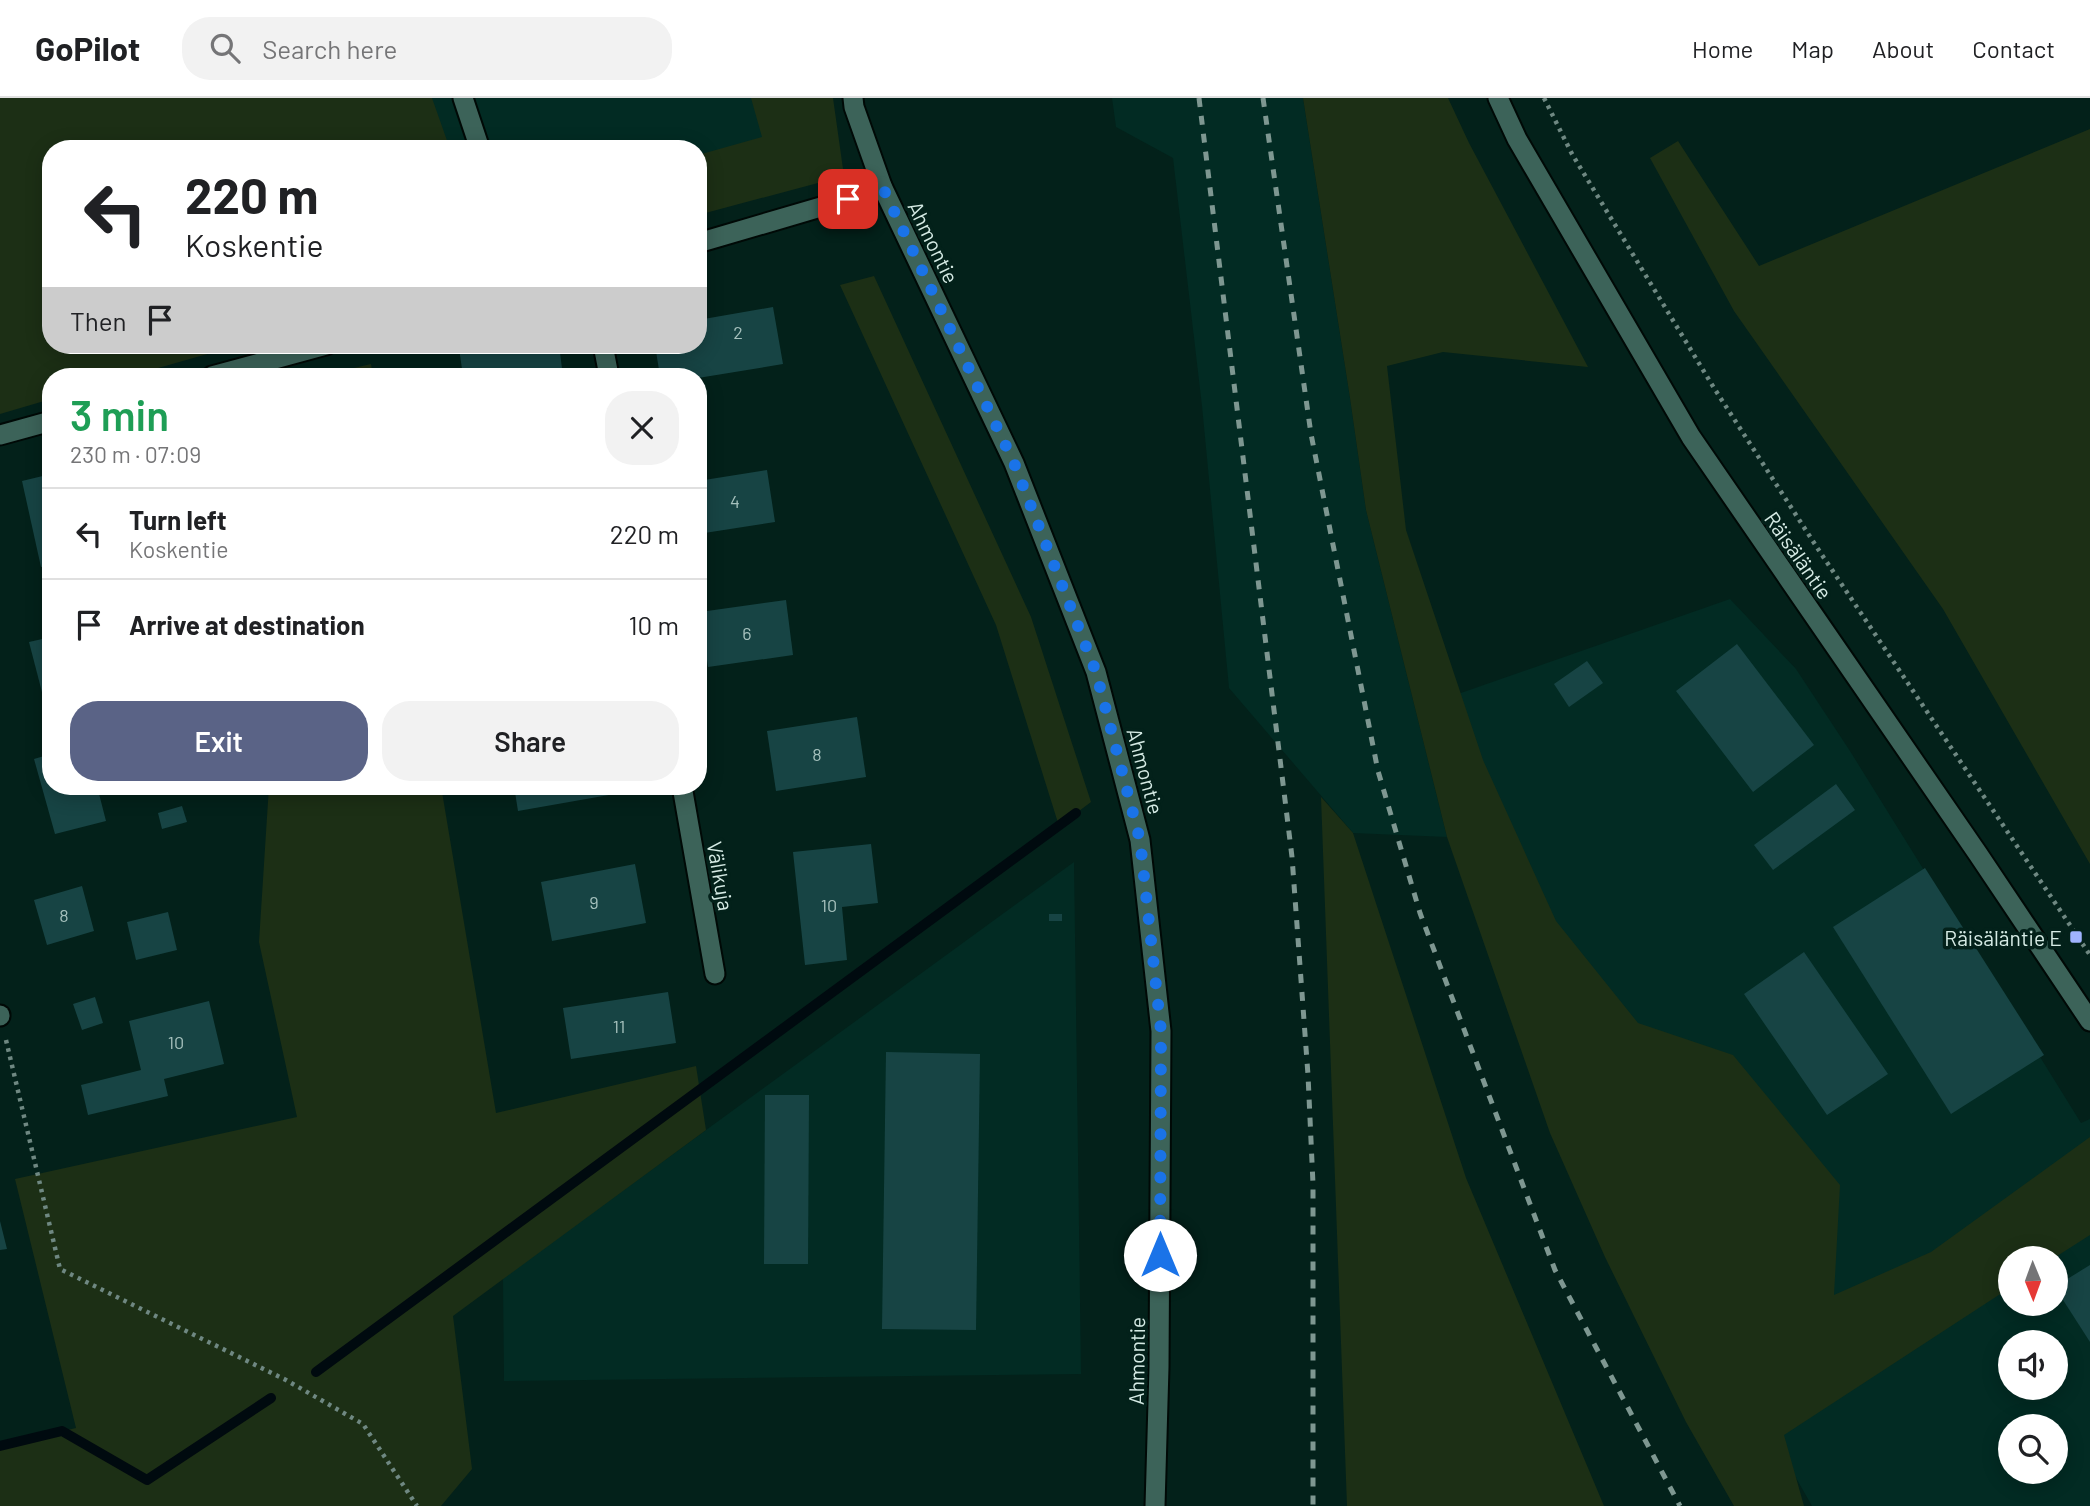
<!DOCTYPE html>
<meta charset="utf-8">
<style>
:root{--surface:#fff;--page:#f2f2f2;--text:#202124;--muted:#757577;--line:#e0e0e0;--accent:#5a6386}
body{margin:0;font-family:Barlow,sans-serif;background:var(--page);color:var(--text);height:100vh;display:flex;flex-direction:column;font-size:26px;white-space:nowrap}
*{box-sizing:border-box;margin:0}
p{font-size:23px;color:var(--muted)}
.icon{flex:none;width:38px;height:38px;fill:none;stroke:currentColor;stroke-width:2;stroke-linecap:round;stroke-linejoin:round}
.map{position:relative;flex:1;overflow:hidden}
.drawer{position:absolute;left:42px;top:270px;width:665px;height:427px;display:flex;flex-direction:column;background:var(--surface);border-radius:28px;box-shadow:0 4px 18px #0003}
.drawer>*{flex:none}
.hud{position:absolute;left:42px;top:42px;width:665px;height:214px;border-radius:28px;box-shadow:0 4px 18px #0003;background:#fff;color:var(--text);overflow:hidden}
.needle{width:46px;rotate:179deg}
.tools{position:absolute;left:1998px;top:1148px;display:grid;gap:14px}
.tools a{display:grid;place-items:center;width:70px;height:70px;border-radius:50%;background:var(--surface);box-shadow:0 4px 18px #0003;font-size:35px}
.pin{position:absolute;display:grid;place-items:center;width:60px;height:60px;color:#fff;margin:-30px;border-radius:14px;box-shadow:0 4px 10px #0006}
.me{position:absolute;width:77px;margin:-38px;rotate:0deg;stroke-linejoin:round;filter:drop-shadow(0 0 5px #0008)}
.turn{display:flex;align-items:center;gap:24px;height:147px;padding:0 28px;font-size:32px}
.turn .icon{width:91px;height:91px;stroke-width:2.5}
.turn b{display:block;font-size:49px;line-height:60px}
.then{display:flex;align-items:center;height:66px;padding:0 28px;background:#0003;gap:14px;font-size:26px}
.round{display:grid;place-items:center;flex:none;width:74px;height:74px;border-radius:28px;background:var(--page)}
.headline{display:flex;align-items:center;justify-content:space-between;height:119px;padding:0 28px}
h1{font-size:42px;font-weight:600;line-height:52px;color:#1e9e55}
.button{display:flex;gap:14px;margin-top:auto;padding:14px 28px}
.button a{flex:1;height:80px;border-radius:28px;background:var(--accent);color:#fff;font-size:28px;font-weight:600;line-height:80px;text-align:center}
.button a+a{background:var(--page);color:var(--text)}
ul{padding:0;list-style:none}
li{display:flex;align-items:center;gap:21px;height:91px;padding:0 28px;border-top:2px solid var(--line)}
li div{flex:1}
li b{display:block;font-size:26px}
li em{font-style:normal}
header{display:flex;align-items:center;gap:42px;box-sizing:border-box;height:98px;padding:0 35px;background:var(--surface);border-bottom:2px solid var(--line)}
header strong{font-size:33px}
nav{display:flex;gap:38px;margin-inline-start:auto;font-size:24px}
.search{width:490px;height:63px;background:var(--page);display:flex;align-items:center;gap:18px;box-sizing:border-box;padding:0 24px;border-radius:28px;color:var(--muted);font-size:26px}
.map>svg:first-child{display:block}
.built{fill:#022b23;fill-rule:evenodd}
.green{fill:#1c2f15}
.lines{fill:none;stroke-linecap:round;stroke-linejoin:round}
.stream{stroke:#000a0f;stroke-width:10}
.building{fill:#174444}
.service-casing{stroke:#000906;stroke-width:23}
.minor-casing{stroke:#000906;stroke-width:23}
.tertiary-casing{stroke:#000906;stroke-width:23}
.path{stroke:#6f8882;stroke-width:4.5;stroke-dasharray:3.5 5;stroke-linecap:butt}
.service{stroke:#3c6359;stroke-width:19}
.minor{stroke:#3c6359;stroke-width:19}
.tertiary{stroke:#3c6359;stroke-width:19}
.rail{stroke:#7e9791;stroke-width:5;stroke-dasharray:9 9;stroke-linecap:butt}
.route{stroke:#1a73e8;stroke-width:12;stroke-dasharray:0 21.6}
.poi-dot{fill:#a0b3fd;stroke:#03211a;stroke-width:2.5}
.labels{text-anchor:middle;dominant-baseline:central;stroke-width:7;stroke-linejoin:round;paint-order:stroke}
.number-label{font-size:18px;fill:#a6c1bd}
.street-label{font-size:21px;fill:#d6ebe5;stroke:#03211a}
.poi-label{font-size:21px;fill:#d6ebe5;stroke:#03211a;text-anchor:end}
</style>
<header>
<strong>GoPilot</strong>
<div class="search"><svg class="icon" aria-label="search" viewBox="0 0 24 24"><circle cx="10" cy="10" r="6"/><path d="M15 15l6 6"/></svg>Search here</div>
<nav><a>Home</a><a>Map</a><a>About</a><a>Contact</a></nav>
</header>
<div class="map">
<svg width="2090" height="1408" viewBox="0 0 2090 1408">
<rect width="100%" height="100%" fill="#03211a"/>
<g class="built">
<polygon points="0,0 832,0 698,102 698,51 51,51 51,278"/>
<polygon points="1112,0 1303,0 1350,300 1366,412 1447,739 1353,735 1229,590 1202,308 1173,60 1116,29"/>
<path d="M1730 501 1796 571 1850 653 2081 1025 2090 1021V1408H1812L1791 1371 1539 873 1458 596ZM2011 1160H2056V1206H2011ZM2011 1244H2056V1290H2011ZM2011 1328H2056V1374H2011Z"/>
<polygon points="1074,764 1081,1276 504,1283 503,1180"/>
</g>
<g class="green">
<polygon points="0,0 432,0 450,51 51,51 51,247 239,247 130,278 51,278 51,301 0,316"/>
<polygon points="751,0 833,0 844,78 698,117 698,57 762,39"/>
<polygon points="1303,0 1448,0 1469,45 1588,269 1443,254 1387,268 1406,432 1483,662 1556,823 1638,925 1733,957 1840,1087 1834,1197 1931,1154 2090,1039 2090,1137 2054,1160 2011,1160 2011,1189 1784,1337 1804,1408 1734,1408 1686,1324 1605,1159 1550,1035 1447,739 1366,412 1350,300"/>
<polygon points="2090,31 2090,766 1943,511 1734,213 1650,60 1678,43 1759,168"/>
<polygon points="874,178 1031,519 1091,704 1059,728 996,527 840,187"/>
<polygon points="371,266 373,278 320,278"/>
<polygon points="269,688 441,688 496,1015 696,968 706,1032 453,1218 472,1371 441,1408 0,1408 0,1348 76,1330 15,1081 297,1019 259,844"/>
<polygon points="1321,699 1353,735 1466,1080 1604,1408 1347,1408"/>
</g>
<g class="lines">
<g class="stream">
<polyline points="316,1274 1076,715"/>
<polyline points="0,1348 62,1333 147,1382 271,1300"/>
</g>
</g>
<g class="building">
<polygon points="773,209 783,266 698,280 698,278 660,278 655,247 698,247 698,222"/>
<polygon points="482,247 559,247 563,278 463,278 459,250"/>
<polygon points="767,372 775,424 698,436 698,383"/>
<polygon points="51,376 51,467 41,469 22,383"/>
<polygon points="786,502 793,557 708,569 700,514"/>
<polygon points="51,539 51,596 43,598 29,544"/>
<polygon points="1737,546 1814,647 1753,694 1676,593"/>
<polygon points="1587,563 1603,585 1569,609 1554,586"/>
<polygon points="857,619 866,679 776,693 767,633"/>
<polygon points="51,656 51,688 97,688 106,723 55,736 34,661"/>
<polygon points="1836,686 1855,712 1773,772 1754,747"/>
<polygon points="514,688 625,688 626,694 518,713"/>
<polygon points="182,708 187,724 162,731 158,715"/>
<polygon points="871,746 878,805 842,809 847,862 805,867 793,754"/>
<polygon points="635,766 646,825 552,843 541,784"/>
<polygon points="1925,770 2044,957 1951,1016 1833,829"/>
<polygon points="82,788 94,833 47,847 34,802"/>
<polygon points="168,814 177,852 136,862 127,824"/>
<rect x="1049" y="816" width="13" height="7"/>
<polygon points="1804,854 1888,976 1827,1017 1744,896"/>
<polygon points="668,894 676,945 571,961 563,910"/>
<polygon points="95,899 103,925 82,932 73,906"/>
<polygon points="209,903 224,966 164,981 168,998 88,1017 81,987 141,972 129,923"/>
<polygon points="886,954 980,956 976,1232 882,1231"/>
<polygon points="765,997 809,997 808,1166 764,1166"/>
<polygon points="0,1123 7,1151 0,1152"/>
<polygon points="2090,1167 2090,1244 2056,1191 2056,1188"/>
</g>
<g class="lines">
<defs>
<polyline id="service" points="463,0 480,51"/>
<g id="minor">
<polyline points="853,0 854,9 882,88 1014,365 1096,574 1140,742 1161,933 1159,1269 1155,1408"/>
<polyline points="698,145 848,101 882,88"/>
<polyline points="603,247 609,278"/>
<polyline points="212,278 326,247"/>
<polyline points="0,337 51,323"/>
<polyline points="682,688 715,876"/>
<polyline points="0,917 0,918"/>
</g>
<polyline id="tertiary" points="1498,0 1517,41 1691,339 1978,756 2090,923"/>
</defs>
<use href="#service" class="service-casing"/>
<use href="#minor" class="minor-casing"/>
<use href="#tertiary" class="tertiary-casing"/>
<g class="path">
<polyline points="1544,0 1572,56 1714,290 1818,451 2090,857"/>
<polyline points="6,942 60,1171 286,1282 363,1326 417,1408"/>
</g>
<use href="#service" class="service"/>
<use href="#minor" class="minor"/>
<use href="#tertiary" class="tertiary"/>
<g class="rail">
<polyline points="1199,0 1292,759 1308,977 1313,1086 1313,1408"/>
<polyline points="1263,0 1311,336 1378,673 1420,815 1555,1172 1680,1408"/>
</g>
</g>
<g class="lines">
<polyline class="route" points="848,101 882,88 1014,365 1096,574 1140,742 1161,933 1160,1157"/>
</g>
<rect class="poi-dot" x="2069" y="832" width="14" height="14" rx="3.5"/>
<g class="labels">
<g class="number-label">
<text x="738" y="234">2</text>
<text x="735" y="403">4</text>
<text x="747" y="535">6</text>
<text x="817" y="656">8</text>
<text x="594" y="804">9</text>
<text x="829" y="807">10</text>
<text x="64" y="817">8</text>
<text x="619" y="928">11</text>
<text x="176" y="944">10</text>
</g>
<g class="street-label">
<text transform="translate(934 144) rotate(64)">Ahmontie</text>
<text transform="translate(1799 457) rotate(55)">Räisäläntie</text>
<text transform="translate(1146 673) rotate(75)">Ahmontie</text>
<text transform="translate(721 778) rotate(80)">Välikuja</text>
<text transform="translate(1136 1263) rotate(-89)">Ahmontie</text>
</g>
<g class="poi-label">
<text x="2062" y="839">Räisäläntie E</text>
</g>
</g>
</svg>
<div class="tools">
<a><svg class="needle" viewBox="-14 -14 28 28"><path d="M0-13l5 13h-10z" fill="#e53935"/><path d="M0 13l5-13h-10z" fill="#757577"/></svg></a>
<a><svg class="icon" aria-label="sound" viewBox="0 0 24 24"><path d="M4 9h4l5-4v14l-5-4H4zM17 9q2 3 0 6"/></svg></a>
<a><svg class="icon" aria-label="search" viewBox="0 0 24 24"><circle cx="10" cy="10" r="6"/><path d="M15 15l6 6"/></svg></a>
</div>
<div class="pin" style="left:848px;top:101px;background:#d93025"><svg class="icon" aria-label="arrive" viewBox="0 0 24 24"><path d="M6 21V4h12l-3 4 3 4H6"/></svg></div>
<svg class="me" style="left:1160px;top:1157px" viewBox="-20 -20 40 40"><circle r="19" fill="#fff"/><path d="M0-13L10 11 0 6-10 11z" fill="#1a73e8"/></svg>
<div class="hud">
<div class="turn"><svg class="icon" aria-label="left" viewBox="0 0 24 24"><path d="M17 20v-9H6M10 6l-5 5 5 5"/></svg><div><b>220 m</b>Koskentie</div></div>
<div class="then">Then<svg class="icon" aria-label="arrive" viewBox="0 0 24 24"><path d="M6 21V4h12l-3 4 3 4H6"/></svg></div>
</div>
<section class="drawer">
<div class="headline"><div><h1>3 min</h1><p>230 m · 07:09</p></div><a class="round"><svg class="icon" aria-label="close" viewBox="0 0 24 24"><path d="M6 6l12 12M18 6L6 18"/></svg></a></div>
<ul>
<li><svg class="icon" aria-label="left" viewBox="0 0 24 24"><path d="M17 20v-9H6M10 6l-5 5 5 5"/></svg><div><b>Turn left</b><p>Koskentie</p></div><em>220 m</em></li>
<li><svg class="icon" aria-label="arrive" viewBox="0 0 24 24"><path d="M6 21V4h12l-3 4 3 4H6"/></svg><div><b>Arrive at destination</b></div><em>10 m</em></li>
</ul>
<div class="button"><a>Exit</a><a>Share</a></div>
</section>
</div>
